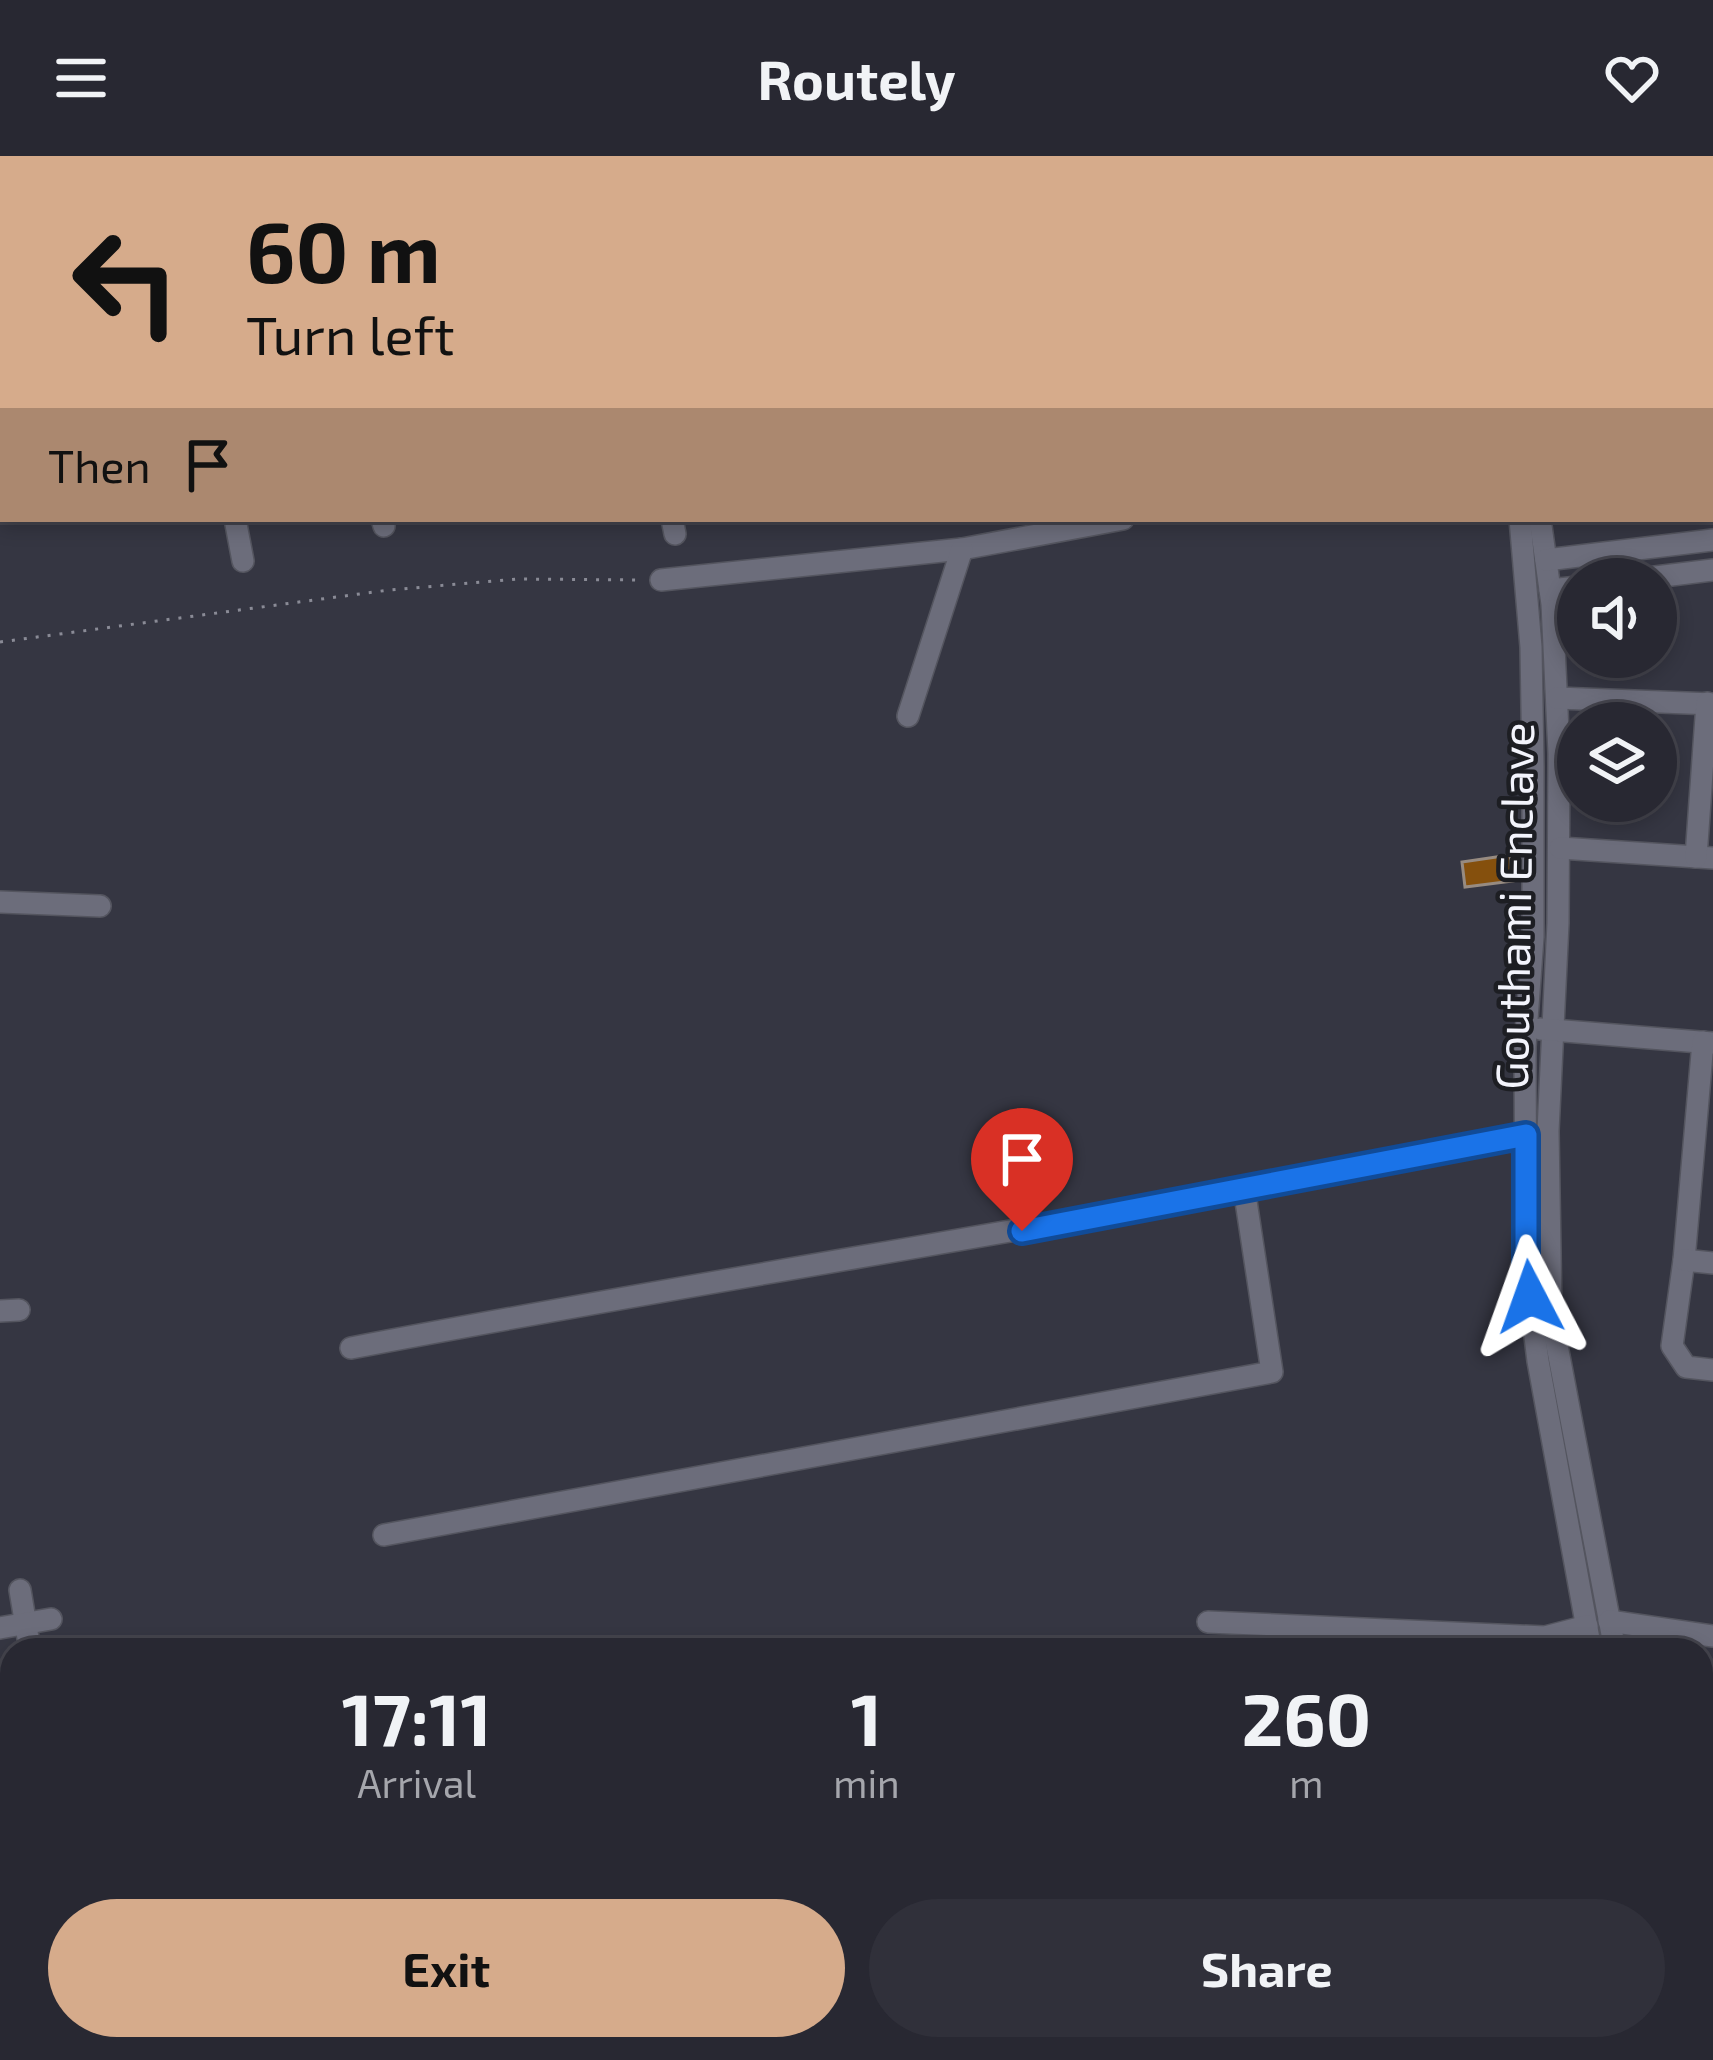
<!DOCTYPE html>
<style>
:root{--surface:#282832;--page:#30303a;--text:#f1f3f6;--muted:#a5a6ac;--line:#44444d;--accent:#d6ab8b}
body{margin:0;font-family:"Exo 2",sans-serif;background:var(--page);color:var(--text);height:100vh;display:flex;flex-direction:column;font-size:45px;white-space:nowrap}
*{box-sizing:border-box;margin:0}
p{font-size:39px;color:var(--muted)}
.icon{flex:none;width:66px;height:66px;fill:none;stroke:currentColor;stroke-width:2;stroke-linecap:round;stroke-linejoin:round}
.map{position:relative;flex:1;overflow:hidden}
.side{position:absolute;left:0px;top:1482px;width:1713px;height:423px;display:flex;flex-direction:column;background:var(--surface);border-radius:36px 36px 0 0;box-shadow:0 6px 18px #0003,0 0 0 3px var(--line)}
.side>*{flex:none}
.banner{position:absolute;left:0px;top:0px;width:1713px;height:366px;box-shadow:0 6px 18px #0003,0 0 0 3px var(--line);background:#d6ab8b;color:#111;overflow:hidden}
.fabs{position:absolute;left:1557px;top:402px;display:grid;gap:24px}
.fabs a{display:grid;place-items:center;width:120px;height:120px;border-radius:50%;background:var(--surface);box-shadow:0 6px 18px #0003,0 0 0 3px var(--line);font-size:60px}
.pin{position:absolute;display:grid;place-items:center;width:102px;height:102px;color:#fff;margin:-123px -51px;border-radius:50% 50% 50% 0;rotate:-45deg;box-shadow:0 0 12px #0007}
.pin .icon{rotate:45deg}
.me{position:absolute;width:132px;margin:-66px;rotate:356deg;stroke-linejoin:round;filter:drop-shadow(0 0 9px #0008)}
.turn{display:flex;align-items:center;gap:42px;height:252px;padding:0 48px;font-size:54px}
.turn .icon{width:156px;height:156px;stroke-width:2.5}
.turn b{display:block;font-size:84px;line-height:102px}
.then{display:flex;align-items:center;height:114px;padding:0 48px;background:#0003;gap:24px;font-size:45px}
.eta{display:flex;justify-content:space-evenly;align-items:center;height:204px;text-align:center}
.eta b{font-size:72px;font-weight:700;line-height:84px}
.button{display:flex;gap:24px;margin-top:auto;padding:24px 48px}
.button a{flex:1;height:138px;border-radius:72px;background:var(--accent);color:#111;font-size:48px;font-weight:700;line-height:138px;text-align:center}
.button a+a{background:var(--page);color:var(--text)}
header{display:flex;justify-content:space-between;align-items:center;height:156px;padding:0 48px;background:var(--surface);font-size:54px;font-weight:700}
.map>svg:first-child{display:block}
.building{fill:#85500d;stroke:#978b81;stroke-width:3}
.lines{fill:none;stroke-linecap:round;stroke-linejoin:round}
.minor-casing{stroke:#54555f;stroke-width:24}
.path{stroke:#8a8b96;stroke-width:3;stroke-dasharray:3 9;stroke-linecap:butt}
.minor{stroke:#6c6d7b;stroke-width:21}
.route-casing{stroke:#114b97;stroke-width:30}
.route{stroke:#1a73e8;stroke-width:21}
.labels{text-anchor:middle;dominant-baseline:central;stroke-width:9;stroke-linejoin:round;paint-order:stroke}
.street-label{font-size:45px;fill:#f3f4fc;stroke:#1d1e23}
</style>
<header><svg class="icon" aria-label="menu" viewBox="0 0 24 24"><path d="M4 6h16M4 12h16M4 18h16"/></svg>Routely<svg class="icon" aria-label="heart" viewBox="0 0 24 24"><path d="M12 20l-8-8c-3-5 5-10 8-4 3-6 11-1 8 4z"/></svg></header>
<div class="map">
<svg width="1713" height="1904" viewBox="0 0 1713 1904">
<rect width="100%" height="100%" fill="#353642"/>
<polygon class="building" points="1510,699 1513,725 1465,731 1462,706"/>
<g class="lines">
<defs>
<g id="minor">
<polyline points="63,0 64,3"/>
<polyline points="188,0 189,3"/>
<polyline points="321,0 321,3"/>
<polyline points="451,0 451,3"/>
<polyline points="580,0 581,3"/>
<polyline points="825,0 825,3"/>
<polyline points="1016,0 1017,3"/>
<polyline points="1470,0 1470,3"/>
<polyline points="1490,0 1490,3"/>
<polyline points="1628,0 1629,3"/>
<polyline points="708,3 724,0"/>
<polyline points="1348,3 1367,0"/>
<polyline points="1710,36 1713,35"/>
<polyline points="0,260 3,264"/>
<polyline points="1710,284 1713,274"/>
<polyline points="1710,338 1713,354"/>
<polyline points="235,363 243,405"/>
<polyline points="382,363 384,370"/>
<polyline points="672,363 675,378"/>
<polyline points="1520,363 1531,491 1533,611 1533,781 1525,891 1526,1108 1538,1205 1591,1494"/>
<polyline points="1540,363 1552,448 1559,597 1558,767 1548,975 1551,1158 1615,1494"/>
<polyline points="1546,404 1713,384"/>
<polyline points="1639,423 1713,414"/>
<polyline points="661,424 962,393 1123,363"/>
<polyline points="1550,434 1578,431"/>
<polyline points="1557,542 1713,548"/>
<polyline points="908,560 962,393"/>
<polyline points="1560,692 1713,702"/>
<polyline points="1696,701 1707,547"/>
<polyline points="0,746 100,750"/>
<polyline points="1540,873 1712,887"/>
<polyline points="1703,886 1684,1104 1672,1190 1686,1211 1713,1214"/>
<polyline points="1684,1104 1713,1107"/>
<polyline points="0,1155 19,1154"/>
<path d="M351 1192C742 1117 1136 1059 1526 979"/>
<polyline points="384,1379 1272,1216 1244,1032"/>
<polyline points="20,1434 30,1494"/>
<polyline points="1609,1465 1713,1480"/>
<polyline points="1208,1466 1545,1481 1587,1470"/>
<polyline points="0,1472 51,1463"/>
<polyline points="1701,1601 1713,1603"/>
<polyline points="0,1656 12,1707"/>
<polyline points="1701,1742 1713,1742"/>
<polyline points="0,1780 12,1777"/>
<polyline points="61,1893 65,1904"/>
<polyline points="130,1893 133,1904"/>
<polyline points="193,1893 197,1904"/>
<polyline points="265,1893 268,1904"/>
<polyline points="332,1893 335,1904"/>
<polyline points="397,1893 400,1904"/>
<polyline points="466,1893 469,1904"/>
<polyline points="717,1893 719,1904"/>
<polyline points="856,1893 858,1904"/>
<polyline points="924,1893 926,1904"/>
<polyline points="987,1893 989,1904"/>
<polyline points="1054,1893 1056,1904"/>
<polyline points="1167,1893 1169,1904"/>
<polyline points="1261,1893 1262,1904"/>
<polyline points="1331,1893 1333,1904"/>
<polyline points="1393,1893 1394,1904"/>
<polyline points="1462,1893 1464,1904"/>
<polyline points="1530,1893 1532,1904"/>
<polyline points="1669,1893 1671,1904"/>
<polyline points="484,1904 515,1893"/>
</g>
</defs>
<use href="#minor" class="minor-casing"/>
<polyline class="path" points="0,486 389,434 518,423 641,424"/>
<use href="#minor" class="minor"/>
</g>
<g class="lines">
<defs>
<polyline id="route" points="1022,1075 1526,979 1526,1108 1530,1141"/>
</defs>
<use href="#route" class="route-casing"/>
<use href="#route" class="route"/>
</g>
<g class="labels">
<g class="street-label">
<text transform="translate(1513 750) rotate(-89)">Gouthami Enclave</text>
</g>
</g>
</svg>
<div class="fabs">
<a><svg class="icon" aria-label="sound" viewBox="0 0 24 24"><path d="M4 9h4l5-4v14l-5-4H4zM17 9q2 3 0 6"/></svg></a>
<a><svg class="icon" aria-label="layers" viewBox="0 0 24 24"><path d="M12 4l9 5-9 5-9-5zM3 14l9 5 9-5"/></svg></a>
</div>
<div class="pin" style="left:1022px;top:1075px;background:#d93025"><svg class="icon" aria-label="arrive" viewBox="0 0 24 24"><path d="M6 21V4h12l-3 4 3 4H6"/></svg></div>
<svg class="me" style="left:1530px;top:1141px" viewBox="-20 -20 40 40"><path d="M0-17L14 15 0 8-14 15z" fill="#1a73e8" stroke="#fff" stroke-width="4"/></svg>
<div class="banner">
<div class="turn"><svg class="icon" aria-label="left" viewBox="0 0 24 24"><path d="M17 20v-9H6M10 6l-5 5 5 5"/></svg><div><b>60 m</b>Turn left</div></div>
<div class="then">Then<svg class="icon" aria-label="arrive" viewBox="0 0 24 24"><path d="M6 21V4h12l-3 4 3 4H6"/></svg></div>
</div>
<section class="side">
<div class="eta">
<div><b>17:11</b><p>Arrival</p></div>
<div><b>1</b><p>min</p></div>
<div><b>260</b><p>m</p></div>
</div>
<div class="button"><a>Exit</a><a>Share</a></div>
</section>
</div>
